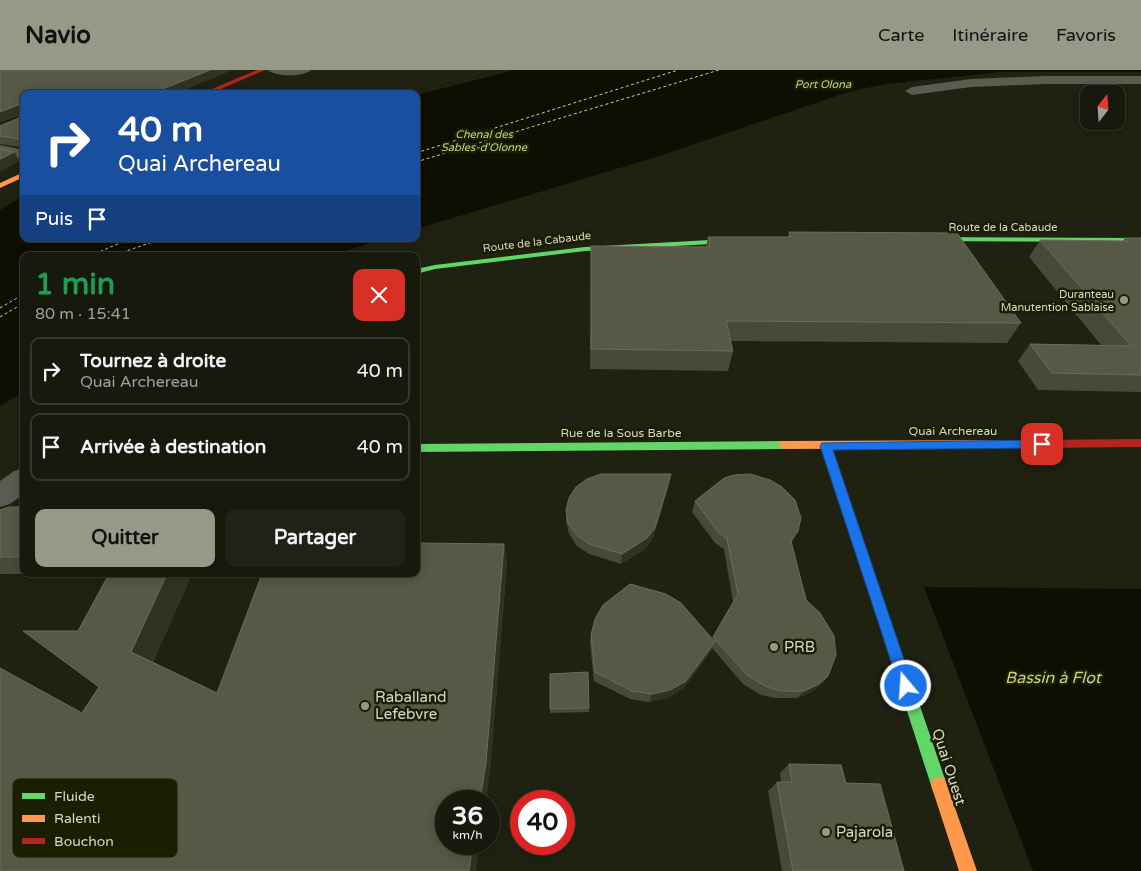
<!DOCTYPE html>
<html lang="fr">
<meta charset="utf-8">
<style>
:root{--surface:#17190d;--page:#202216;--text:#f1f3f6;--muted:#9ea09d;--line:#36382e;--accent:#969987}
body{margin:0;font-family:"Varela Round",sans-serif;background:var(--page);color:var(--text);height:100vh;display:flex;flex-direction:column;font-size:19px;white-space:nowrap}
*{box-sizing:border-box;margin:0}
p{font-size:16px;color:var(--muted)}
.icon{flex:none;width:28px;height:28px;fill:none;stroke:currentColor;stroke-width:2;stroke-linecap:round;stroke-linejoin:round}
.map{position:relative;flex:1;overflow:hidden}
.details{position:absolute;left:20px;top:182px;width:400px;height:325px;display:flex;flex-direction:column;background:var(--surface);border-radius:10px;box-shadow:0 2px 12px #0003,0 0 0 1px var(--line)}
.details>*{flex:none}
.banner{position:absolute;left:20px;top:20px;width:400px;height:152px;border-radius:10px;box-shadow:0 2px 12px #0003,0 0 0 1px var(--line);background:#1a4fa0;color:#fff;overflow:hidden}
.needle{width:32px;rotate:17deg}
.fabs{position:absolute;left:1080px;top:15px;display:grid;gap:10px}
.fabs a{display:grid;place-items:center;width:45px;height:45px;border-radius:10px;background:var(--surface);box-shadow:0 2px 12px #0003,0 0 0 1px var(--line);font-size:25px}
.speed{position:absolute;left:435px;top:720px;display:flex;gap:10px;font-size:25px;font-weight:700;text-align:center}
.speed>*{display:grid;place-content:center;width:65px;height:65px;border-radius:50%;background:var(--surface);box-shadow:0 2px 12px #0003,0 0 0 1px var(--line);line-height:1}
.speed small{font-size:12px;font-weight:400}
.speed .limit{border:8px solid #d22;background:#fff;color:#111}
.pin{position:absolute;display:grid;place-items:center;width:42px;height:42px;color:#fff;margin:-21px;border-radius:10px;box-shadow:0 2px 8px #0006}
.me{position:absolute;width:55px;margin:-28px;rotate:342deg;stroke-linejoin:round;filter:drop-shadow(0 0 4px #0008)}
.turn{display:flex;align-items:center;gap:18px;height:105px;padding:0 15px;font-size:22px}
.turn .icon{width:65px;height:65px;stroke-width:2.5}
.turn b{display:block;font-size:35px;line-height:42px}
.then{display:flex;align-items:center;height:48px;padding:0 15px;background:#0003;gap:10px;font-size:19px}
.round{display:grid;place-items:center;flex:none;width:52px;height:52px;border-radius:10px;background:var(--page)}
.headline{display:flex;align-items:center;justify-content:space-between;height:85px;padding:0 15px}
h1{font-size:30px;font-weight:700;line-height:38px;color:#1e9e55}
.button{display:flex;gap:10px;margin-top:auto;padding:10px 15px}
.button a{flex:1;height:58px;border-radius:10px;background:var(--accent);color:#111;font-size:20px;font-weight:700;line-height:58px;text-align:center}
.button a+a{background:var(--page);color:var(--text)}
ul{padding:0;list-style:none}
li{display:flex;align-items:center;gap:15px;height:68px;margin:0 10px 8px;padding:0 5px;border:2px solid var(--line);border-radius:10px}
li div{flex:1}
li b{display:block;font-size:19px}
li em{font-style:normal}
header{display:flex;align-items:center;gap:30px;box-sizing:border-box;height:70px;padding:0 25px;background:var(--accent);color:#111}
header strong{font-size:24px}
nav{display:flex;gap:28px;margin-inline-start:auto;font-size:18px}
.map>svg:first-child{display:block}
.water{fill:#0e0f02}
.pier{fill:#1f2111}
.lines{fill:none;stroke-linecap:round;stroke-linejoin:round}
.ferry{stroke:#c9d37a;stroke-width:1;stroke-dasharray:3 2.5;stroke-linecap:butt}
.street{fill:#5a5c52;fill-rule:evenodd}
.fast{fill:#63d668;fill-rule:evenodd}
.slow{fill:#ff974d;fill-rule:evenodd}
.jam{fill:#b3261e;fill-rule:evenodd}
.wall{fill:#484a37}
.shaded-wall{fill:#313321}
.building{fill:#575946;stroke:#6b6d5a}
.route{fill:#1a73e8;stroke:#114b97}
.poi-dot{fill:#969987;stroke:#1c1e02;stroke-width:2}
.labels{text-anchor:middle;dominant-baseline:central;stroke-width:5;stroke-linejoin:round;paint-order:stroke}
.far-water-label{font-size:11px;font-style:italic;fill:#c9d37a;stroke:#1c1e02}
.far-street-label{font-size:11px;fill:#d6d9c7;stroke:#1c1e02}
.far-poi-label{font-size:11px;fill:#d6d9c7;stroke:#1c1e02;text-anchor:end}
.street-label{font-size:12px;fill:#d6d9c7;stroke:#1c1e02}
.near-poi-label{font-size:15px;fill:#d6d9c7;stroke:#1c1e02;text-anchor:start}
.near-street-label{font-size:15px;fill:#d6d9c7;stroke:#1c1e02}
.near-water-label{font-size:16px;font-style:italic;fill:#c9d37a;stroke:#1c1e02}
.key{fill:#1c1e02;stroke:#54563d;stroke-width:1}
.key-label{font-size:14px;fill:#d6d9c7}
</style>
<header>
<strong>Navio</strong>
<nav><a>Carte</a><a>Itinéraire</a><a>Favoris</a></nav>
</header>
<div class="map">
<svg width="1141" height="801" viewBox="0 0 1141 801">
<rect width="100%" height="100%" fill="#1f2111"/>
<g class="water">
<polygon points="501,0 1141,0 1141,2 1000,2 887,14 851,21 656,87 416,159 416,24 407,24"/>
<polygon points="24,126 24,169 384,169 329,186 24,186 24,322 0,336 0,140"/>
<polygon points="924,517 1141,519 1141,801 1033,801"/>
</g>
<polygon class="pier" points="501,0 515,0 416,25 407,24"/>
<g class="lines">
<g class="ferry">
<polyline points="416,83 678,0"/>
<polyline points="416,92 719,0"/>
<polyline points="90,186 129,169"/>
<polyline points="112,186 161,169"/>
<polyline points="0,238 24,224"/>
<polyline points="0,247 24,233"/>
</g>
<g class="street">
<path d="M268 0H311C304 7 275 7 268 0Z"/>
<polygon points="1046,6 1141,6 1141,14 1046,14 971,17 912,25 905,21 912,17 971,9"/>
<polygon points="0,75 24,80 24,90 0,85"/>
<polygon points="24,398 24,424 10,434 0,437 0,411 14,401"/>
</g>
<g class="fast">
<polygon points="922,167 1141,168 1141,172 925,171 922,171"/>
<polygon points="745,168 748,168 748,172 585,181 435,199 416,204 416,199 435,195 585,177"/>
<polygon points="783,371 788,375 783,379 416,382 416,374"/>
<polygon points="826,372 831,376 947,715 945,721 939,723 933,721 931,715 821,376"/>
</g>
<g class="slow">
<polygon points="24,102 24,107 0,118 0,113"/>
<polygon points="1031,370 1036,374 1031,378 783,379 778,375 783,371"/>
<polygon points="939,707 945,709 947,715 977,801 959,801 931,715 933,709"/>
</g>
<g class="jam">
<polygon points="257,0 265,0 209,24 200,24"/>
<polygon points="1141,369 1141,377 1031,378 1026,374 1031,370"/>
</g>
</g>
<g class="wall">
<polygon points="24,24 24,85 20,77 0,74 0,56 19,48 20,45 0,52"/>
<polygon points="789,162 1021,253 1007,273 730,271 733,281 728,301 590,299 591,176 706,177 708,167 788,167"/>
<polygon points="1125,168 1141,168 1141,322 1038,320 1018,291 1030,274 1101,275 1029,187 1040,170 1123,171"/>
<polygon points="669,415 653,468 645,479 621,494 589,484 577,476 569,464 566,451 566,440"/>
<polygon points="695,431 793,471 791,473 828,606 821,614 813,621 797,628 775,628 761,625 743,614 712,578 711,581 683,619 667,628 649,632 630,629 594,611 590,574 591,565 712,569 733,532 724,479 715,473 692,442"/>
<polygon points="24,437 24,504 192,504 153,592 217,623 504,474 507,492 490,702 82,642 99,617 78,561 109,504 0,504 0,440"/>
<polygon points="589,638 589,642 550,643 550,639"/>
<polygon points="789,694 846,713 904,801 782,801 768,721 777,712 781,712 780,703"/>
</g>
<g class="shaded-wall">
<polygon points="210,0 233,0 175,24 150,24"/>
<polygon points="18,35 23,43 0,52 0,42"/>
<polygon points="24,77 24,85 20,79"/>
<polygon points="14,82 20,91 0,102 0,89"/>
<polygon points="671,404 669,415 653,468 645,479 621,494 622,484"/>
<polygon points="798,461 793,471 786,481 791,471"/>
<polygon points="504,474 507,492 490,702 486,731 480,731"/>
<polygon points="167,504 192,504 151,596 131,582"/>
<polygon points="715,572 711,581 683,619 667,628 649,632 652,624"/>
<polygon points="828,606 821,614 813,621 797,628 804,621"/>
<polygon points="473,774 480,774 476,801 469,801"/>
</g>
<g class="building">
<polygon points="0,0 210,0 150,24 24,24 24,77 20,79 19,69 0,66 0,56 19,48 21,37 18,35 0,42"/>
<polygon points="0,79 14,82 0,89"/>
<polygon points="789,162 957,163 1021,253 726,251 733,281 591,279 591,176 710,177 708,167 791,167"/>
<polygon points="1125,168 1141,168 1141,305 1052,303 1030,274 1131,276 1040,170 1128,171"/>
<polygon points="601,404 671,404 655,458 647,468 622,484 589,474 577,465 568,453 566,440 569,428 576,417 587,409"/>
<polygon points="750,404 770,410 782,417 795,430 801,448 798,461 791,471 806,530 820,543 834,566 836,585 828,606 819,614 804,621 781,621 767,617 748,606 713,567 738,524 727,469 719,463 695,431 724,408 734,405"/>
<polygon points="9,437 24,437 24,487 0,487 0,440"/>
<polygon points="416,473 504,474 486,692 480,731 446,731 446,774 473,774 469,801 0,801 0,598 82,643 99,617 23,561 78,561 109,504 167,504 131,582 217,623 262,504 416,504"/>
<polygon points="630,514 666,524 681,533 715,572 686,611 670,620 652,624 632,621 595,602 591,565 595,549 603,535"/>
<polygon points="588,602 589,638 550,639 550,604"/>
<polygon points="789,694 841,695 846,713 880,714 904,801 793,801 777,712 792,712"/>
</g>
<polygon class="route" points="1042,370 1048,374 1042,378 833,380 913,616 911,621 906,623 901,621 820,376 822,373"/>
<g class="poi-dot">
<circle cx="1124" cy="230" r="5"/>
<circle cx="774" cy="577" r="5"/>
<circle cx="365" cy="636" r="5"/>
<circle cx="826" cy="762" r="5"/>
</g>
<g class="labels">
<g class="far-water-label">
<text x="823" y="14">Port Olona</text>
<text x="484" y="64">Chenal des<tspan x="484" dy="13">Sables-d'Olonne</tspan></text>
</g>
<g class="far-street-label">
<text x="1003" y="157">Route de la Cabaude</text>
<text transform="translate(537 172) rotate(-7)">Route de la Cabaude</text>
</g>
<g class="far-poi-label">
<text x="1114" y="224">Duranteau<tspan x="1114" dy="13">Manutention Sablaise</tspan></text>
</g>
<g class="street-label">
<text x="953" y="361">Quai Archereau</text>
<text x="621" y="363">Rue de la Sous Barbe</text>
</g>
<g class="near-poi-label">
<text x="784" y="577">PRB</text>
<text x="375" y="627">Raballand<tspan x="375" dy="17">Lefebvre</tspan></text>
<text x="836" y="762">Pajarola</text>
</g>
<g class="near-street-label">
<text transform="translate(949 697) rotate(72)">Quai Ouest</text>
</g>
<g class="near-water-label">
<text x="1053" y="608">Bassin à Flot</text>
</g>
</g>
<rect x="12" y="708" width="166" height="80" rx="8" class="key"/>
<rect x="22" y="723" width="23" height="6" fill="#63d668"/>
<rect x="22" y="745" width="23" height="7" fill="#ff974d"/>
<rect x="22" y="768" width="23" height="6" fill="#b3261e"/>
<g class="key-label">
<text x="54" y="731">Fluide</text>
<text x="54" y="753">Ralenti</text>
<text x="54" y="776">Bouchon</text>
</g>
</svg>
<div class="fabs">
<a><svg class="needle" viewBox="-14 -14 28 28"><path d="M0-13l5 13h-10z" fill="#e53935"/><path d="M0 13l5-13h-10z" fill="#9ea09d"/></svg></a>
</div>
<div class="speed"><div>36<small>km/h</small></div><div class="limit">40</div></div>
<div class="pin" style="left:1042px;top:374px;background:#d93025"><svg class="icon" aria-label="arrive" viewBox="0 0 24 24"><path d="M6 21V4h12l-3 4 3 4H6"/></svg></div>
<svg class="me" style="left:906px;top:616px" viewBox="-20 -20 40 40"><circle r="17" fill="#1a73e8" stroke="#fff" stroke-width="3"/><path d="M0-11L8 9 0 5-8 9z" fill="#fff"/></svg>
<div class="banner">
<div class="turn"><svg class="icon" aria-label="right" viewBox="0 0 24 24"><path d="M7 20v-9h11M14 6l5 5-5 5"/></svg><div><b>40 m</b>Quai Archereau</div></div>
<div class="then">Puis<svg class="icon" aria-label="arrive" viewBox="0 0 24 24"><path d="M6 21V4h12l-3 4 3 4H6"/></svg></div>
</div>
<section class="details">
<div class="headline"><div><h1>1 min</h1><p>80 m · 15:41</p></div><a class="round" style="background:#d93025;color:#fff"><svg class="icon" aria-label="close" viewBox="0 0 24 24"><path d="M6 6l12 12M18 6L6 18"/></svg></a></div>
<ul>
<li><svg class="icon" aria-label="right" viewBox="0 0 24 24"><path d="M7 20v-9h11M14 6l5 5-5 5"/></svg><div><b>Tournez à droite</b><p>Quai Archereau</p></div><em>40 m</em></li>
<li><svg class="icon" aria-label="arrive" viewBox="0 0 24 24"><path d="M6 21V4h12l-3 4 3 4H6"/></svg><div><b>Arrivée à destination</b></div><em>40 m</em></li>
</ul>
<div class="button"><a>Quitter</a><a>Partager</a></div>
</section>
</div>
